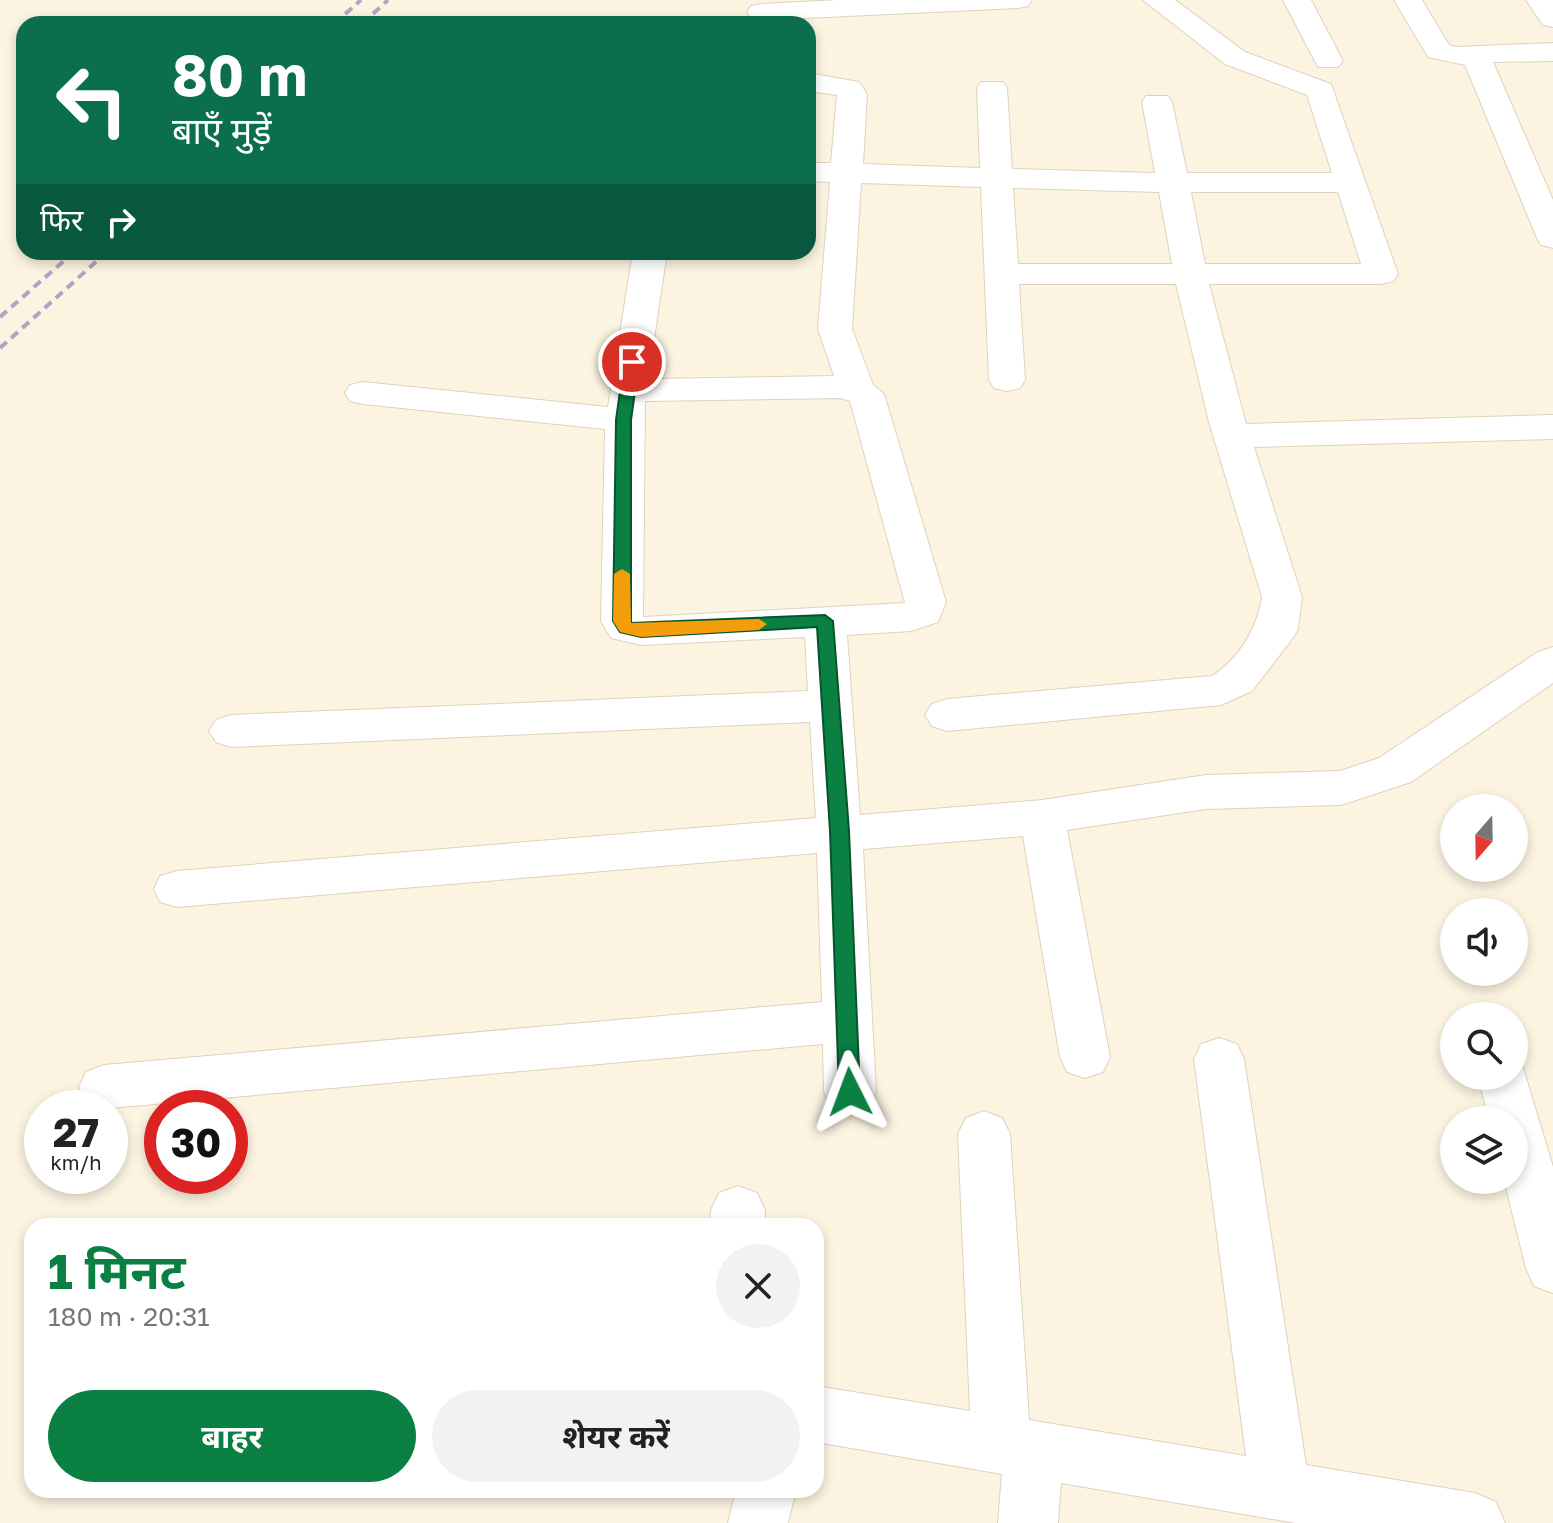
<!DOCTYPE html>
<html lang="hi">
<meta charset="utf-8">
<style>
:root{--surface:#fff;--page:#f2f2f2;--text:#222;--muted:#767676;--accent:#0b8043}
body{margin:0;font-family:"Golos Text","Noto Sans Devanagari",sans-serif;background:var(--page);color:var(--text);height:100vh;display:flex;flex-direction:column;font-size:30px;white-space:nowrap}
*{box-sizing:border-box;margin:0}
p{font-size:26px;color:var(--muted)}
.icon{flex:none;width:44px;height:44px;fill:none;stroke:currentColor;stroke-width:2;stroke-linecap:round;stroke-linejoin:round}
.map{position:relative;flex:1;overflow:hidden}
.side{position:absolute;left:24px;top:1218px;width:800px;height:280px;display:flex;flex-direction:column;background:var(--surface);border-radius:24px;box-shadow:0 4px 12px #0003}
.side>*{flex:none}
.hud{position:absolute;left:16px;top:16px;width:800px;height:244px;border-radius:24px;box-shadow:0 4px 12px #0003;background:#0b6e4f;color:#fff;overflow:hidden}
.needle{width:52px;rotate:200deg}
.tools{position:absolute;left:1440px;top:794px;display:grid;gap:16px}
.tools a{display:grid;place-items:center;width:88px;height:88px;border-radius:50%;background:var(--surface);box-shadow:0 4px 12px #0003;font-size:40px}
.speed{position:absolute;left:24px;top:1090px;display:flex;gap:16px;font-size:40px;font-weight:700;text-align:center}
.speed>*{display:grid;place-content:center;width:104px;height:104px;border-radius:50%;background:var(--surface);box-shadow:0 4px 12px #0003;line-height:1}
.speed small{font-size:20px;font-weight:400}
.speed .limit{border:12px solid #d22;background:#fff;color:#111}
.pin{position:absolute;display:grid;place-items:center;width:68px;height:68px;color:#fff;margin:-34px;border:4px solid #fff;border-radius:50%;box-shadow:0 2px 8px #0007}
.me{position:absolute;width:88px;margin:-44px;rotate:357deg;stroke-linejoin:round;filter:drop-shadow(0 0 6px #0008)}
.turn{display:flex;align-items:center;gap:28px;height:168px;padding:0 24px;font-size:36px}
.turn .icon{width:104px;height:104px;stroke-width:2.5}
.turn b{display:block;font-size:56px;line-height:68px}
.then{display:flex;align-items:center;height:76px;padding:0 24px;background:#0003;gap:16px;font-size:30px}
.round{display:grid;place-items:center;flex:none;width:84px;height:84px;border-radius:42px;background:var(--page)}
.summary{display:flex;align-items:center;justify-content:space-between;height:136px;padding:0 24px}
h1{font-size:48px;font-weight:700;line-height:60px;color:var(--accent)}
.action{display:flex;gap:16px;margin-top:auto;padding:16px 24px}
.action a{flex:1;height:92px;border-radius:48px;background:var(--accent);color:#fff;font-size:32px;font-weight:700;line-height:92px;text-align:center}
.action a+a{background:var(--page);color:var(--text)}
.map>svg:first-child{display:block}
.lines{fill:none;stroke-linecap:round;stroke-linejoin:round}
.street-casing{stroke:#e0d1bd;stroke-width:2}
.street{fill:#fff;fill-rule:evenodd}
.rail{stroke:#b7a0c5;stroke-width:4;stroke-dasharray:9 6;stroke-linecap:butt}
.route{fill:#0b8043;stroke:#07532c;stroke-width:2}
.slow{fill:#f59e0b}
</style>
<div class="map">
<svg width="1553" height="1523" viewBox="0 0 1553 1523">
<rect width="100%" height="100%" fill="#fcf4e1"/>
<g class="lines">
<defs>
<g id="street">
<polygon points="838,0 1032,0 1028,6 1018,8 761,20 751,18 747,12 751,6 761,4"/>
<path d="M1143 0H1175L1245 52 1331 84 1398 274 1393 281 1381 284H1209L1246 424 1553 415V439L1254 447 1302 597 1298 629 1292 639 1252 691 1221 705 947 731 932 726 925 715 932 704 947 699 1212 676C1240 658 1257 628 1262 597L1209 422 1176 284H1019L1025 380 1020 388 1007 391 994 388 989 380 981 187 861 183 852 329 873 385 884 394 946 602 938 622 911 631 847 635 860 815 1042 800 1206 775 1340 771 1379 758 1538 652 1553 647V683L1411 782 1341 805 1206 809 1067 830 1110 1057 1103 1072 1085 1078 1067 1072 1060 1057 1023 836 863 849 876 1092 868 1108 850 1114 832 1108 824 1092 823 1044 110 1108 86 1102 79 1087 86 1072 104 1065 822 1002 817 853 177 907 160 902 154 889 160 876 177 871 816 818 810 722 231 747 216 742 209 731 216 720 231 715 808 691 805 637 641 645 611 638 601 621 605 429 363 404 350 401 345 393 350 385 363 382 608 407 633 252H667L648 379 834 376 818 329 830 182 808 181V163H831L837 95 808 91V73L859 82 867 94 863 164 980 168 977 88 981 82H1003L1007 88 1012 169 1155 173 1142 102 1146 96H1168L1172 102 1187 173H1332L1307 95 1225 64ZM1013 188 1159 192 1172 264H1018ZM1191 192H1338L1361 264H1205ZM840 398 850 401 905 603 643 617 645 401Z"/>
<polygon points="1283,0 1311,0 1343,61 1338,67 1318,67"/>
<polygon points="1394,0 1422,0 1449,45 1456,47 1553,43 1553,61 1493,62 1553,200 1553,248 1541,245 1537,238 1465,65 1428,57"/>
<polygon points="1526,0 1553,0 1553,27 1543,25"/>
<polygon points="1219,1038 1237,1044 1244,1059 1306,1465 1475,1493 1496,1502 1505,1523 1296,1523 1061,1483 1058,1523 998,1523 1002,1474 816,1442 816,1386 970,1411 958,1134 966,1118 984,1111 1002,1118 1010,1134 1029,1420 1246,1456 1194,1059 1201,1044"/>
<polygon points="1514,1058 1521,1061 1553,1167 1553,1293 1534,1286 1526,1268 1504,1180 1514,1180 1514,1120 1489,1120 1478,1076 1514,1076"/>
<polygon points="738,1186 757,1193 765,1210 764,1226 710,1226 711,1210 719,1193"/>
<polygon points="736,1490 796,1490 788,1523 728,1523"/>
</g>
</defs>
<use href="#street" class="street-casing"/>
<use href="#street" class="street"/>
<g class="rail">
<polyline points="334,24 361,0"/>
<polyline points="362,24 388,0"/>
<polyline points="0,317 74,252"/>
<polyline points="0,348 107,252"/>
</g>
</g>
<polygon class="route" points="632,358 639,362 631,420 631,623 825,615 833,621 849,831 860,1092 857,1098 842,1098 839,1092 830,831 817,627 641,637 620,632 613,621 616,420 624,362"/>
<polygon class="slow" points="622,569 630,574 631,623 759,619 767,624 759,630 641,637 620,632 613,621 614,574"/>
</svg>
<div class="tools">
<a><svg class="needle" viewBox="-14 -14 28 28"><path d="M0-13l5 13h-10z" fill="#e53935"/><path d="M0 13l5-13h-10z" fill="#767676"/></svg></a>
<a><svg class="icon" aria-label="sound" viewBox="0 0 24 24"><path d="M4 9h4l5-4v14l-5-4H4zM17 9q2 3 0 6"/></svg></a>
<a><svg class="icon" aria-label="search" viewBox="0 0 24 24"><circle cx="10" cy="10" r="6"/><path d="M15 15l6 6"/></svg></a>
<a><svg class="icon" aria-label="layers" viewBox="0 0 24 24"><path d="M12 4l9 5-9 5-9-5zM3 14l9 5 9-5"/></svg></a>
</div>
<div class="speed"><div>27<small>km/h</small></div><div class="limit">30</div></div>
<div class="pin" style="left:632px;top:362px;background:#d93025"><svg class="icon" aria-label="arrive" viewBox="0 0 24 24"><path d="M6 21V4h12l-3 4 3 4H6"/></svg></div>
<svg class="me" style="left:850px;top:1092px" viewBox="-20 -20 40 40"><path d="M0-17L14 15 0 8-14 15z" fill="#0b8043" stroke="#fff" stroke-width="4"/></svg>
<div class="hud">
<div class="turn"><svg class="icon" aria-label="left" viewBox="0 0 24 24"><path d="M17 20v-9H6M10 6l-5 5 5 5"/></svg><div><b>80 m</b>बाएँ मुड़ें</div></div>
<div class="then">फिर<svg class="icon" aria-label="right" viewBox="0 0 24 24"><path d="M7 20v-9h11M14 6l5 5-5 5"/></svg></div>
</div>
<section class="side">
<div class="summary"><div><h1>1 मिनट</h1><p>180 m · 20:31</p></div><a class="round"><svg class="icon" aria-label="close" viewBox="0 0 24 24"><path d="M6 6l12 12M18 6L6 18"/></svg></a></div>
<div class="action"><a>बाहर</a><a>शेयर करें</a></div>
</section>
</div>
